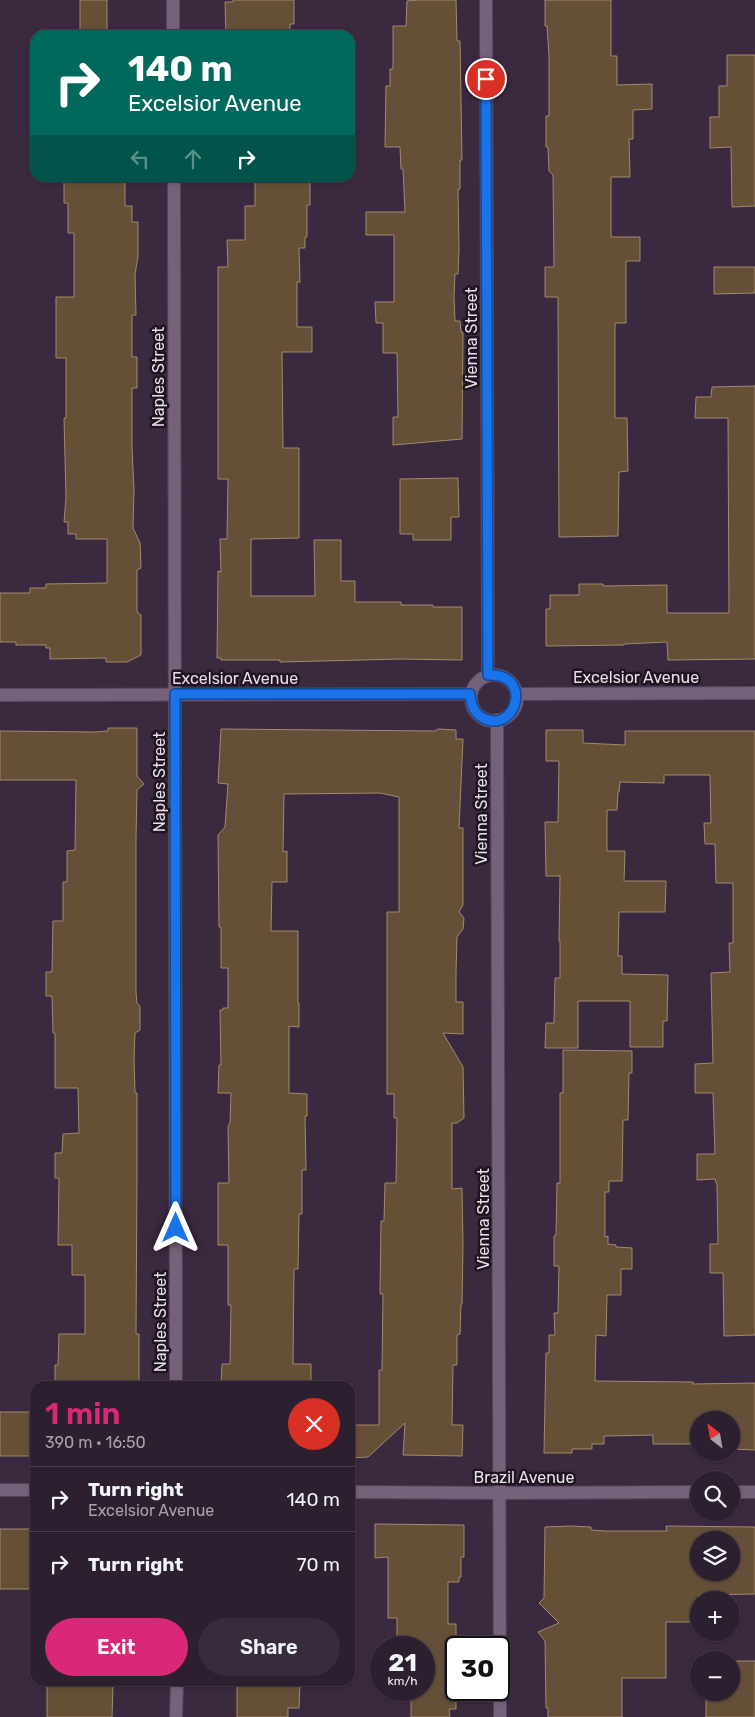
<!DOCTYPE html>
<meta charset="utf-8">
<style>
:root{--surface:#2c1f30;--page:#382c3c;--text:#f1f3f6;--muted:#a6a2ab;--line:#483d4c;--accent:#db2777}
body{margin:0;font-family:Rubik,sans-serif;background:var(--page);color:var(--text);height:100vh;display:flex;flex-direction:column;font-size:19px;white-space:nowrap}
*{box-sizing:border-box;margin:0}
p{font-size:16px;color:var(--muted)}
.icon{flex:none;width:28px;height:28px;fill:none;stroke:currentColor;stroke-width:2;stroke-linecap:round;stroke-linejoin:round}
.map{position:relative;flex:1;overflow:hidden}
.side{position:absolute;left:30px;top:1381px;width:325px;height:305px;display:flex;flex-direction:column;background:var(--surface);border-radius:15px;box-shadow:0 1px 4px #0004,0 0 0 1px var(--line)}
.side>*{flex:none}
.guide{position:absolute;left:30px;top:30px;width:325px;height:152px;border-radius:15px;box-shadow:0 1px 4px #0004,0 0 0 1px var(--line);background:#00695c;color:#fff;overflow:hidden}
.needle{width:32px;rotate:329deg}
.tools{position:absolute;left:690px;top:1411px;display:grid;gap:10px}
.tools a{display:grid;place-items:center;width:50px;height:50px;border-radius:50%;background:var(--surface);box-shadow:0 1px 4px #0004,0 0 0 1px var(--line);font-size:25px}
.speed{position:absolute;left:370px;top:1636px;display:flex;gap:10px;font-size:25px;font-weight:700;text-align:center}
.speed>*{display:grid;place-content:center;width:65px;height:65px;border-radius:50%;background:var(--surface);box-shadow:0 1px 4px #0004,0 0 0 1px var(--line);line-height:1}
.speed small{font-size:12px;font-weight:400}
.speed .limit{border:2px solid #111;border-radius:8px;background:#fff;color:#111}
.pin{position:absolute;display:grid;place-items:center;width:42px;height:42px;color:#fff;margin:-21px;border:2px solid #fff;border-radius:50%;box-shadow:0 1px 5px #0007}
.me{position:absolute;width:55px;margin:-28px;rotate:0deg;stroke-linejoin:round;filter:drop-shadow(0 0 4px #0008)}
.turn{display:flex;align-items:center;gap:18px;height:105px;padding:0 15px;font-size:22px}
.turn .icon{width:65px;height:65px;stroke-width:2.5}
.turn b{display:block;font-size:35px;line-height:42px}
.lanes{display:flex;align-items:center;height:48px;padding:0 15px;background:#0003;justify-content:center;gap:25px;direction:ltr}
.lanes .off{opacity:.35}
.round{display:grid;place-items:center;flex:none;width:52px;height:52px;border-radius:26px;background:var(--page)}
.summary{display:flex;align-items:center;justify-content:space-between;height:85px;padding:0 15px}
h1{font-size:30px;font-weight:600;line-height:38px;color:var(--accent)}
.button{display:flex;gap:10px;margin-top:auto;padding:10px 15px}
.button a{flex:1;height:58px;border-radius:30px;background:var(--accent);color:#fff;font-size:20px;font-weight:600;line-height:58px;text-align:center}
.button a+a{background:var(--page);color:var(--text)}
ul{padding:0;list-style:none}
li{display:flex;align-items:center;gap:15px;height:65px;padding:0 15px;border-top:1px solid var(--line)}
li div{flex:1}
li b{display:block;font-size:19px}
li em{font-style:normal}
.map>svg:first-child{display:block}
.building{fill:#654f36;stroke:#a28a6f;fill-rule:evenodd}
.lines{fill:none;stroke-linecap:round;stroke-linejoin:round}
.street-casing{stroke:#56465a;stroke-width:14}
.street{stroke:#76617b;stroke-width:12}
.route-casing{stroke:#114b97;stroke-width:12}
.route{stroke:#1a73e8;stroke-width:9}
.labels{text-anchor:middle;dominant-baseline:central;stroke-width:5;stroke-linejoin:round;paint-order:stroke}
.street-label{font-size:16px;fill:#eadeed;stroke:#1e1520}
</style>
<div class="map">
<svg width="755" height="1717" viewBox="0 0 755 1717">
<rect width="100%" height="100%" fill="#3b2940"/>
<g class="building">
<rect x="80" y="0" width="27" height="31"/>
<polygon points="233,0 294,0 294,24 290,24 290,35 226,35 225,2 233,2"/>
<polygon points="418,0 456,0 457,41 460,41 462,160 460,160 460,189 458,189 459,249 458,274 455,274 454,297 455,321 460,321 461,332 463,332 462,439 393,445 393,417 398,417 397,353 383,353 383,323 376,323 375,302 394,302 394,235 366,235 366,212 405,212 403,169 401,169 400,147 385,147 386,86 390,86 390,69 393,69 393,26 406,26 407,1"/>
<polygon points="545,0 611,0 611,56 617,56 617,85 652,84 652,109 633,110 633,139 629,139 630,177 611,177 611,237 640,237 640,261 626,261 626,323 615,323 615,418 627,418 628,471 619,472 618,536 559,537 558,297 545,297 545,267 554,267 553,175 549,171 548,147 546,147 546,116 549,116 549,56 547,26 545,26"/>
<polygon points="727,55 755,55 755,206 732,207 731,147 710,148 710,117 719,117 719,86 727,86"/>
<polygon points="86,178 125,178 125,206 132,206 132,222 138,222 138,256 135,275 136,315 132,315 132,357 137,357 137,388 132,388 132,448 134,489 133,528 140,543 141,568 137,570 137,612 141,615 141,655 127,662 106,662 106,658 50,659 50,648 46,648 46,645 16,645 16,642 0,642 0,593 30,593 30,588 46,588 46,584 107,583 107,539 76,539 76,534 68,534 68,522 64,522 66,498 64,418 66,418 66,358 56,358 56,297 74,297 74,233 68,233 68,203 64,203 64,181 86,181"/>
<polygon points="255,178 310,178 310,205 307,205 307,237 305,237 305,248 299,248 300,282 297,282 297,327 312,327 312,352 282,352 283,448 299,448 299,538 251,539 251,596 315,596 314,540 341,540 341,581 355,581 355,602 401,602 401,605 433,605 433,607 462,607 462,660 401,659 280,662 280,660 221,660 221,658 217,658 218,571 221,572 220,539 227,539 228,479 218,479 218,267 228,267 227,240 245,240 245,206 255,206"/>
<polygon points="714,267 755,267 755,293 714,294"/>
<polygon points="755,386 755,659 668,660 667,642 624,644 624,645 546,646 546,609 550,609 550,595 579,595 579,584 603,584 603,586 667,585 667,613 729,613 728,418 695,418 696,397 711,397 712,387"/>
<polygon points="458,478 459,517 451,517 451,540 413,540 413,534 400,534 400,479"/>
<polygon points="108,728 137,728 137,776 144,784 137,790 136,838 136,992 137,1003 140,1006 140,1030 135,1033 134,1059 135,1093 137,1093 137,1177 136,1334 139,1334 139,1386 55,1386 55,1365 58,1365 59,1334 85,1334 85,1275 72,1275 72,1245 58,1245 59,1178 55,1178 55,1153 62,1153 63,1134 79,1133 78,1088 55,1088 55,1033 53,1033 52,996 46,996 46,972 52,972 53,921 63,921 63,882 67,882 67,851 75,850 76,780 0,780 0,731 94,732 108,731"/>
<polygon points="221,729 435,731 438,729 456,730 456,739 463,739 459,828 463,828 463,905 459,912 464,918 463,929 457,937 456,973 456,1002 463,1002 463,1034 443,1033 463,1067 464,1118 457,1123 452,1123 452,1189 462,1188 463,1244 462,1304 461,1304 460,1334 457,1335 457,1365 453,1365 452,1425 463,1425 462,1456 403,1455 405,1423 368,1457 350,1458 350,1425 379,1425 379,1370 382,1370 383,1294 380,1294 381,1221 384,1221 385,1183 396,1183 397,1118 394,1118 394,1094 387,1094 387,912 399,912 399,797 380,793 284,794 283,852 287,851 287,882 272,882 271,931 298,931 298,1003 299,1003 299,1027 289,1026 289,1093 307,1094 307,1116 305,1116 306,1170 302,1170 302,1214 299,1214 298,1269 294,1269 293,1364 311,1364 311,1386 221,1386 222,1364 230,1364 231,1305 228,1305 228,1245 218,1245 218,1183 229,1183 228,1126 230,1123 231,1093 218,1093 219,1065 221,1065 220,1010 223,1010 223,1008 228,1008 228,968 221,968 221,927 219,927 218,835 225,827 228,784 218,783"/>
<polygon points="546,730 583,730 583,743 625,745 625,731 755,731 755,1335 724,1336 723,1273 710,1273 710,1244 718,1244 717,1185 715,1179 697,1180 697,1154 715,1154 713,1093 695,1093 695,1064 713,1063 711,973 730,972 729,943 733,943 733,883 716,883 715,844 705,844 704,823 711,823 710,775 664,775 664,783 620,782 619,792 618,792 617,810 607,810 607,851 625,851 624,881 666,881 665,912 619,912 618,956 622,956 622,974 668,975 667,1021 663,1021 663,1047 630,1047 630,1001 578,1001 578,1048 545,1048 546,1023 554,1023 555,978 560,978 560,941 559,941 560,876 546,876 545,822 558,822 559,761 546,761"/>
<polygon points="563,1050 632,1051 632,1073 629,1073 628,1120 623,1120 622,1181 609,1181 609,1192 605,1192 605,1237 608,1236 608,1244 616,1245 616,1247 632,1248 632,1269 621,1269 621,1295 607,1295 606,1336 596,1335 595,1381 693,1382 693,1384 755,1383 755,1450 731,1449 731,1420 699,1420 699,1448 697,1448 697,1444 653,1444 653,1435 604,1436 604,1444 592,1444 592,1449 572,1449 572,1453 544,1453 546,1353 549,1353 549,1335 555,1335 554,1313 558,1313 559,1266 554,1266 554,1236 556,1235 557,1183 560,1183 560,1093 563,1093"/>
<rect x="0" y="1412" width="35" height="44"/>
<polygon points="375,1524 464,1525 464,1557 461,1557 461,1577 459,1577 459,1582 448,1582 448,1624 456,1624 456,1709 449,1709 450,1717 411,1717 411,1690 424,1690 424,1648 397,1648 397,1618 388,1618 388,1557 375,1558"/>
<path d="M571 1526 591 1527V1530L605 1531H667L666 1526 755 1527V1594L699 1595V1622H666V1678H622V1717H548V1708H546L545 1641 538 1632 559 1623 539 1603 544 1598 545 1527ZM699 1540H731V1572H699Z"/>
<polygon points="0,1529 35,1529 35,1583 30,1583 30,1589 0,1589"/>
<polygon points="731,1661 755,1661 755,1717 706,1717 706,1693 731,1692"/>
<polygon points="77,1681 105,1681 105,1685 113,1685 112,1717 47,1717 47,1685 77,1685"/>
<polygon points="237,1682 300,1683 299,1708 288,1708 288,1717 237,1717"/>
</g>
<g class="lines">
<defs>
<g id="street">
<polyline points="173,0 173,35"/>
<polyline points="486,0 488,675"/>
<polyline points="174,178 176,1386"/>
<circle cx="494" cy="698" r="23"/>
<polyline points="516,694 755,693"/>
<polyline points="0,695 471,694"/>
<polyline points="497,720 500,1717"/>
<polyline points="0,1490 35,1490"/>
<polyline points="350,1492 500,1493 699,1492"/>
<polyline points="731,1492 755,1492"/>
<polyline points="176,1717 177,1681"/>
</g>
</defs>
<use href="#street" class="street-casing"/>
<use href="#street" class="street"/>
</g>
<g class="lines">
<defs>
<path id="route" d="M176 1228 175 694H470C471 705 474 714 485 719 517 732 533 673 488 675L486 79"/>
</defs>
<use href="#route" class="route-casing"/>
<use href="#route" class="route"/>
</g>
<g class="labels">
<g class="street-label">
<text transform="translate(471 338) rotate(-90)">Vienna Street</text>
<text transform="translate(158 377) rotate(-90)">Naples Street</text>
<text x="636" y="677">Excelsior Avenue</text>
<text x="235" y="678">Excelsior Avenue</text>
<text transform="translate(159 782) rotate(-90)">Naples Street</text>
<text transform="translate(481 814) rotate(-90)">Vienna Street</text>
<text transform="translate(483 1219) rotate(-90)">Vienna Street</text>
<text transform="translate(160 1322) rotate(-90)">Naples Street</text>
<text x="524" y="1477">Brazil Avenue</text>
</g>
</g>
</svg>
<div class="tools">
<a><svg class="needle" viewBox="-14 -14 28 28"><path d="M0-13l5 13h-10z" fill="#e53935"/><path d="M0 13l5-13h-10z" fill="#a6a2ab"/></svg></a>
<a><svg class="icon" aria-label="search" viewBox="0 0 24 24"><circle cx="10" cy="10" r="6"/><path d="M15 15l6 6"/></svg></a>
<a><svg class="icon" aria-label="layers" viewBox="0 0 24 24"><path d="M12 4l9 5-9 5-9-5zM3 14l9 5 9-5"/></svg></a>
<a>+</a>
<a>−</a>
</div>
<div class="speed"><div>21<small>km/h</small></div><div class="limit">30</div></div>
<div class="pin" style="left:486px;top:79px;background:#d93025"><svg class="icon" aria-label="arrive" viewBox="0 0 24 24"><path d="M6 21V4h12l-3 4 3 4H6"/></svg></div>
<svg class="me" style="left:176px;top:1228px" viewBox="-20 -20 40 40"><path d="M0-17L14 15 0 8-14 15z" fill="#1a73e8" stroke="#fff" stroke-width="4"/></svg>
<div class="guide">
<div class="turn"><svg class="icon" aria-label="right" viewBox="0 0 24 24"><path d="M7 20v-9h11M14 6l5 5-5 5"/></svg><div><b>140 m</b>Excelsior Avenue</div></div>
<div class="lanes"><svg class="icon off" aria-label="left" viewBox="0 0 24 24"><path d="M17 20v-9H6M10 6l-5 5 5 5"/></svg><svg class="icon off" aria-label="ahead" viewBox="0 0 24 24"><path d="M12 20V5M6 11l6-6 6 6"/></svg><svg class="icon" aria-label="right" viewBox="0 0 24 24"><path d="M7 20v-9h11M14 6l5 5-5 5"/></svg></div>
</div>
<section class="side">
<div class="summary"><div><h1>1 min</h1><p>390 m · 16:50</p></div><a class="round" style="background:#d93025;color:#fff"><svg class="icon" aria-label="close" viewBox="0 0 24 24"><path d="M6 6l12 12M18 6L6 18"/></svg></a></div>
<ul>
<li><svg class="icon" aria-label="right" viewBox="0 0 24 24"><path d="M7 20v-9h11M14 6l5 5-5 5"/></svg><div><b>Turn right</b><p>Excelsior Avenue</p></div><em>140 m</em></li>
<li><svg class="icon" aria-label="right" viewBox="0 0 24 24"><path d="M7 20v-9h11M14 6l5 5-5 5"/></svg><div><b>Turn right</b></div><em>70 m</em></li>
</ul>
<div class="button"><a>Exit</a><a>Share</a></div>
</section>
</div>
